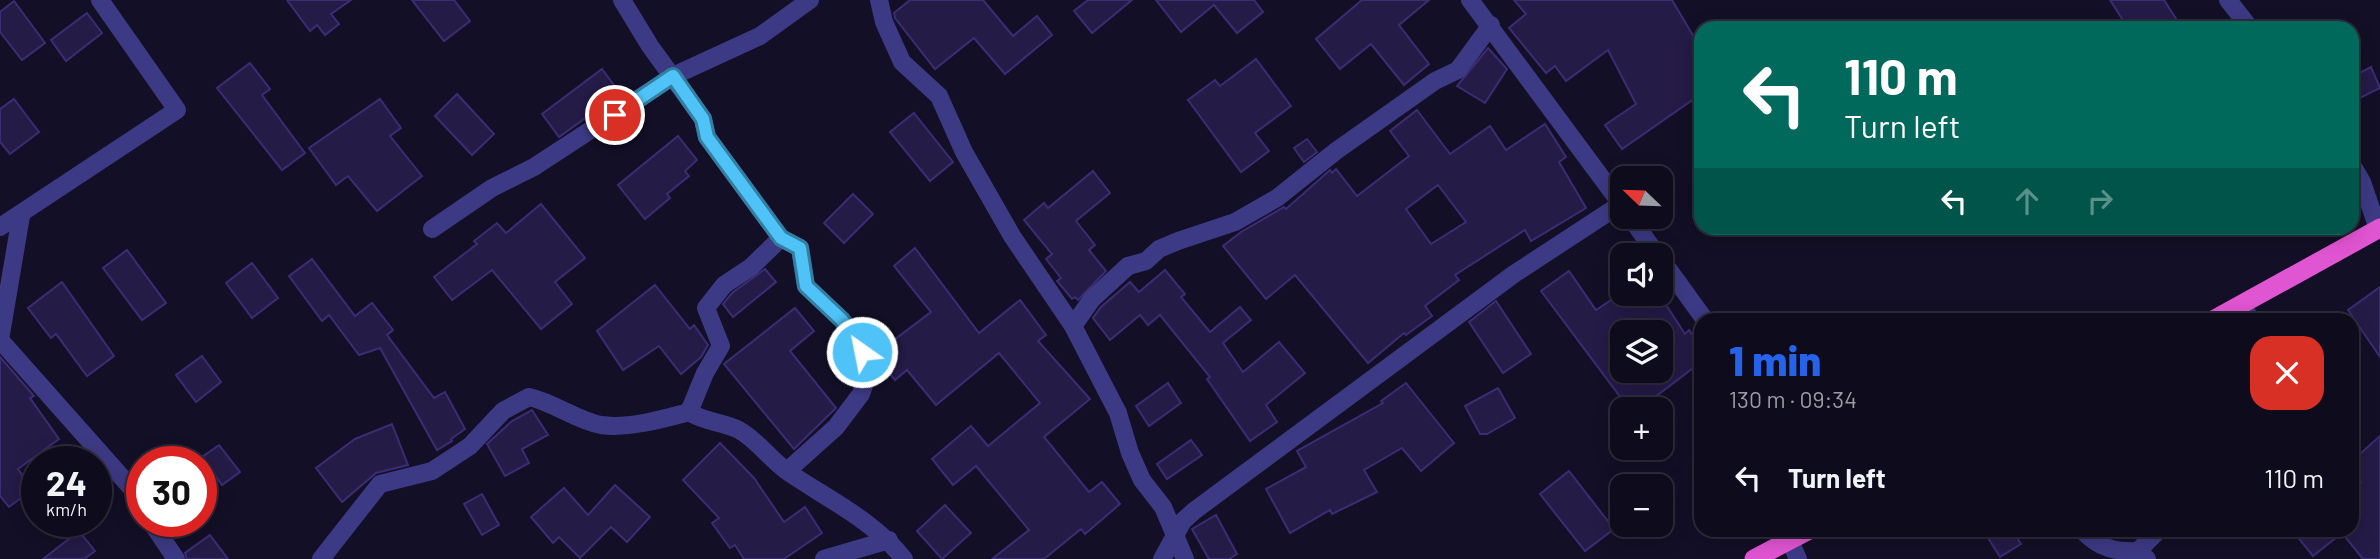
<!DOCTYPE html>
<meta charset="utf-8">
<style>
:root{--surface:#0e0b1c;--page:#171425;--text:#f1f3f6;--muted:#9b9ba3;--line:#2e2b3b;--accent:#2563eb}
body{margin:0;font-family:Barlow,sans-serif;background:var(--page);color:var(--text);height:100vh;display:flex;flex-direction:column;font-size:26px;white-space:nowrap}
*{box-sizing:border-box;margin:0}
p{font-size:23px;color:var(--muted)}
.icon{flex:none;width:38px;height:38px;fill:none;stroke:currentColor;stroke-width:2;stroke-linecap:round;stroke-linejoin:round}
.map{position:relative;flex:1;overflow:hidden}
.sheet{position:absolute;left:1694px;top:313px;width:665px;height:224px;display:flex;flex-direction:column;background:var(--surface);border-radius:21px;box-shadow:0 4px 18px #0003,0 0 0 2px var(--line)}
.sheet>*{flex:none}
.hud{position:absolute;left:1694px;top:21px;width:665px;height:214px;border-radius:21px;box-shadow:0 4px 18px #0003,0 0 0 2px var(--line);background:#00695c;color:#fff;overflow:hidden}
.needle{width:46px;rotate:293deg}
.fabs{position:absolute;left:1610px;top:166px;display:grid;gap:14px}
.fabs a{display:grid;place-items:center;width:63px;height:63px;border-radius:14px;background:var(--surface);box-shadow:0 4px 18px #0003,0 0 0 2px var(--line);font-size:35px}
.speed{position:absolute;left:21px;top:446px;display:flex;gap:14px;font-size:35px;font-weight:700;text-align:center}
.speed>*{display:grid;place-content:center;width:91px;height:91px;border-radius:50%;background:var(--surface);box-shadow:0 4px 18px #0003,0 0 0 2px var(--line);line-height:1}
.speed small{font-size:18px;font-weight:400}
.speed .limit{border:10px solid #d22;background:#fff;color:#111}
.pin{position:absolute;display:grid;place-items:center;width:60px;height:60px;color:#fff;margin:-30px;border:4px solid #fff;border-radius:50%;box-shadow:0 2px 7px #0007}
.me{position:absolute;width:77px;margin:-38px;rotate:327deg;stroke-linejoin:round;filter:drop-shadow(0 0 5px #0008)}
.turn{display:flex;align-items:center;gap:24px;height:147px;padding:0 35px;font-size:32px}
.turn .icon{width:91px;height:91px;stroke-width:2.5}
.turn b{display:block;font-size:49px;line-height:60px}
.lanes{display:flex;align-items:center;height:66px;padding:0 35px;background:#0003;justify-content:center;gap:35px;direction:ltr}
.lanes .off{opacity:.35}
.round{display:grid;place-items:center;flex:none;width:74px;height:74px;border-radius:21px;background:var(--page)}
.headline{display:flex;align-items:center;justify-content:space-between;height:119px;padding:0 35px}
h1{font-size:42px;font-weight:800;line-height:52px;color:var(--accent)}
ul{padding:0;list-style:none}
li{display:flex;align-items:center;gap:21px;height:91px;padding:0 35px}
li div{flex:1}
li b{display:block;font-size:26px}
li em{font-style:normal}
.map>svg:first-child{display:block}
.building{fill:#241b47;stroke:#3b2d73;stroke-width:2;fill-rule:evenodd}
.lines{fill:none;stroke-linecap:round;stroke-linejoin:round}
.minor{stroke:#3d3a85;stroke-width:18}
.trunk{stroke:#e055d1;stroke-width:19}
.route-casing{stroke:#337fa1;stroke-width:18}
.route{stroke:#4fc3f7;stroke-width:12}
</style>
<div class="map">
<svg width="2380" height="559" viewBox="0 0 2380 559">
<rect width="100%" height="100%" fill="#130f26"/>
<g class="building">
<polygon points="287,0 351,0 331,14 339,24 325,35 317,25 310,31"/>
<polygon points="412,0 454,0 470,21 444,41"/>
<polygon points="910,0 983,0 1013,36 1037,16 1052,35 1005,74 974,38 935,69 895,18 894,13"/>
<polygon points="1088,0 1132,0 1092,33 1074,11"/>
<polygon points="1156,0 1254,0 1263,12 1237,33 1214,5 1181,32"/>
<polygon points="1362,0 1429,0 1399,25 1429,64 1404,85 1371,44 1340,69 1316,39"/>
<polygon points="1514,0 1672,0 1701,49 1701,94 1622,149 1605,125 1636,104 1608,50 1566,81 1555,66 1546,73 1509,28 1526,14"/>
<polygon points="2110,0 2164,0 2182,28 2128,28"/>
<polygon points="14,1 45,43 22,60 0,32 0,12"/>
<polygon points="87,13 102,33 66,61 51,40"/>
<polygon points="1488,48 1507,69 1485,103 1457,86"/>
<polygon points="1256,59 1291,106 1255,133 1269,151 1241,172 1188,100 1215,80 1220,86"/>
<polygon points="250,63 270,89 262,95 305,153 282,170 217,88"/>
<polygon points="2371,67 2380,88 2352,102 2352,77"/>
<polygon points="602,69 620,93 559,137 542,114"/>
<polygon points="457,94 494,134 472,155 435,116"/>
<polygon points="14,99 39,132 10,154 0,142 0,109"/>
<polygon points="380,99 401,128 390,136 422,176 377,211 348,176 336,185 309,148"/>
<path d="M1417 110 1450 154 1490 126 1506 150 1545 124 1566 157 1559 162 1586 208 1531 241 1525 230 1455 275 1459 280 1425 306 1432 316 1406 335 1404 333 1368 363 1295 275 1266 299 1223 246 1241 232 1284 207 1286 209 1330 170 1332 173 1336 169 1357 196 1409 156 1390 131ZM1438 185 1466 222 1431 244 1406 209Z"/>
<polygon points="914,113 953,162 930,181 890,132"/>
<polygon points="678,136 697,160 685,171 689,176 667,194 670,198 645,219 618,185"/>
<polygon points="1307,139 1317,152 1304,162 1294,148"/>
<polygon points="1093,171 1110,193 1076,221 1095,245 1089,250 1106,271 1078,300 1075,297 1072,299 1057,281 1061,278 1046,259 1052,254 1024,220 1044,203 1048,208"/>
<polygon points="853,194 873,214 844,243 824,223"/>
<polygon points="541,204 585,258 555,282 572,304 541,329 492,270 452,300 434,277 477,244 474,241 497,223 506,233"/>
<polygon points="915,248 979,333 1020,300 1046,335 1038,341 1090,399 1044,437 1089,492 1102,482 1120,504 1085,534 1081,529 1044,559 992,559 1029,530 976,466 953,485 932,459 971,426 988,446 1040,403 999,353 936,405 907,370 895,380 874,355 931,312 894,266"/>
<polygon points="127,250 166,303 142,320 103,268"/>
<polygon points="312,259 355,316 372,303 393,330 387,335 434,398 445,392 465,429 451,439 452,441 437,450 380,348 359,355 329,315 322,321 289,276"/>
<polygon points="252,263 278,298 252,318 226,283"/>
<polygon points="765,269 776,282 733,317 723,304 732,293"/>
<polygon points="1165,270 1185,294 1181,297 1210,332 1240,307 1251,320 1223,343 1243,372 1279,342 1305,373 1266,405 1277,422 1250,441 1207,379 1210,377 1160,315 1148,325 1140,315 1110,340 1093,318 1101,307 1130,282 1139,292"/>
<path d="M1569 271 1596 310 1620 294H1659L1685 334 1689 330 1701 346V362L1638 410H1630L1541 291ZM1622 332H1661V371H1622Z"/>
<polygon points="62,282 114,356 87,376 56,334 51,338 28,308"/>
<polygon points="655,285 690,329 694,325 708,345 701,357 681,374 659,346 623,370 597,331"/>
<polygon points="2380,287 2380,357 2348,310"/>
<polygon points="1496,301 1531,354 1503,373 1469,322"/>
<polygon points="795,308 814,331 790,351 836,408 794,449 724,364"/>
<polygon points="202,356 221,382 196,402 176,375"/>
<polygon points="0,357 34,396 30,398 59,439 18,469 32,490 9,507 0,496"/>
<polygon points="1168,383 1181,403 1149,426 1136,406"/>
<polygon points="1406,383 1454,443 1421,471 1402,448 1364,470 1377,492 1332,514 1330,510 1290,533 1266,489 1306,467 1297,451 1383,403 1381,401"/>
<polygon points="1498,388 1515,418 1487,434 1480,434 1465,406"/>
<polygon points="532,410 548,435 522,449 529,463 505,476 487,444 512,421"/>
<polygon points="392,424 408,465 376,473 342,502 316,468 355,439"/>
<polygon points="2380,436 2380,559 2363,559 2342,533 2313,556 2292,530 2352,530 2352,489 2361,482 2352,472 2352,461"/>
<polygon points="1191,440 1202,455 1167,479 1157,464"/>
<polygon points="720,443 754,478 784,522 805,507 822,533 784,559 744,559 735,545 730,548 712,523 719,518 683,480"/>
<polygon points="219,445 240,472 222,485 202,457"/>
<polygon points="1569,471 1614,529 1585,551 1540,494"/>
<polygon points="615,485 650,517 627,542 611,527 580,558 559,537 553,543 531,517 564,488 588,515"/>
<polygon points="482,494 499,525 482,535 464,504"/>
<polygon points="945,505 971,533 942,559 917,531"/>
<polygon points="1216,515 1237,554 1229,559 1209,559 1192,529"/>
<polygon points="1983,530 2012,530 2021,544 2000,557"/>
<polygon points="79,531 95,551 84,559 43,559"/>
<polygon points="210,535 228,559 187,559 185,553"/>
</g>
<g class="lines">
<g class="minor">
<path d="M622 0 650 46 703 119 707 137 781 238 751 267 724 285 706 308 721 346 705 373 689 412C704 422 723 422 739 430 757 440 771 460 788 472 829 500 873 520 904 559"/>
<polyline points="879,0 884,22 902,62 939,96 964,152 1012,236 1073,326"/>
<polyline points="2228,0 2250,28"/>
<polyline points="2352,165 2362,182 2378,229"/>
<polyline points="1630,217 1658,256"/>
<polyline points="0,227 177,110 100,0"/>
<polyline points="432,229 492,188 534,167 673,76 760,36 810,0"/>
<polyline points="781,238 800,248 806,286 842,320 853,335 862,352 867,377 861,394 836,427 787,471"/>
<polyline points="1661,259 1705,320"/>
<polyline points="2242,305 2251,320"/>
<polyline points="0,340 142,500"/>
<polyline points="0,340 21,216"/>
<polyline points="151,522 176,559"/>
<path d="M2082 530C2099 548 2114 552 2138 551"/>
<polyline points="1790,541 1798,559"/>
<path d="M321 559 380 484 432 471 470 446 503 411 529 397C555 403 576 420 601 425 628 429 663 419 689 412"/>
<polyline points="824,559 889,540"/>
<polyline points="1162,559 1183,521 1194,511 1514,274 1621,204 1470,0"/>
<polyline points="1185,559 1163,507 1142,480 1130,453 1118,413 1073,326 1092,299 1128,266 1146,261 1159,249 1178,241 1235,222 1277,198 1336,151 1435,81 1458,70 1491,25"/>
<polyline points="2147,559 2138,551 2159,530"/>
</g>
<g class="trunk">
<polyline points="2213,320 2380,228"/>
<polyline points="1754,559 1809,530"/>
</g>
</g>
<g class="lines">
<defs>
<polyline id="route" points="615,115 673,76 703,119 707,137 781,238 800,248 806,286 842,320 862,352"/>
</defs>
<use href="#route" class="route-casing"/>
<use href="#route" class="route"/>
</g>
</svg>
<div class="fabs">
<a><svg class="needle" viewBox="-14 -14 28 28"><path d="M0-13l5 13h-10z" fill="#e53935"/><path d="M0 13l5-13h-10z" fill="#9b9ba3"/></svg></a>
<a><svg class="icon" aria-label="sound" viewBox="0 0 24 24"><path d="M4 9h4l5-4v14l-5-4H4zM17 9q2 3 0 6"/></svg></a>
<a><svg class="icon" aria-label="layers" viewBox="0 0 24 24"><path d="M12 4l9 5-9 5-9-5zM3 14l9 5 9-5"/></svg></a>
<a>+</a>
<a>−</a>
</div>
<div class="speed"><div>24<small>km/h</small></div><div class="limit">30</div></div>
<div class="pin" style="left:615px;top:115px;background:#d93025"><svg class="icon" aria-label="arrive" viewBox="0 0 24 24"><path d="M6 21V4h12l-3 4 3 4H6"/></svg></div>
<svg class="me" style="left:862px;top:352px" viewBox="-20 -20 40 40"><circle r="17" fill="#4fc3f7" stroke="#fff" stroke-width="3"/><path d="M0-11L8 9 0 5-8 9z" fill="#fff"/></svg>
<div class="hud">
<div class="turn"><svg class="icon" aria-label="left" viewBox="0 0 24 24"><path d="M17 20v-9H6M10 6l-5 5 5 5"/></svg><div><b>110 m</b>Turn left</div></div>
<div class="lanes"><svg class="icon" aria-label="left" viewBox="0 0 24 24"><path d="M17 20v-9H6M10 6l-5 5 5 5"/></svg><svg class="icon off" aria-label="ahead" viewBox="0 0 24 24"><path d="M12 20V5M6 11l6-6 6 6"/></svg><svg class="icon off" aria-label="right" viewBox="0 0 24 24"><path d="M7 20v-9h11M14 6l5 5-5 5"/></svg></div>
</div>
<section class="sheet">
<div class="headline"><div><h1>1 min</h1><p>130 m · 09:34</p></div><a class="round" style="background:#d93025;color:#fff"><svg class="icon" aria-label="close" viewBox="0 0 24 24"><path d="M6 6l12 12M18 6L6 18"/></svg></a></div>
<ul>
<li><svg class="icon" aria-label="left" viewBox="0 0 24 24"><path d="M17 20v-9H6M10 6l-5 5 5 5"/></svg><div><b>Turn left</b></div><em>110 m</em></li>
</ul>
</section>
</div>
